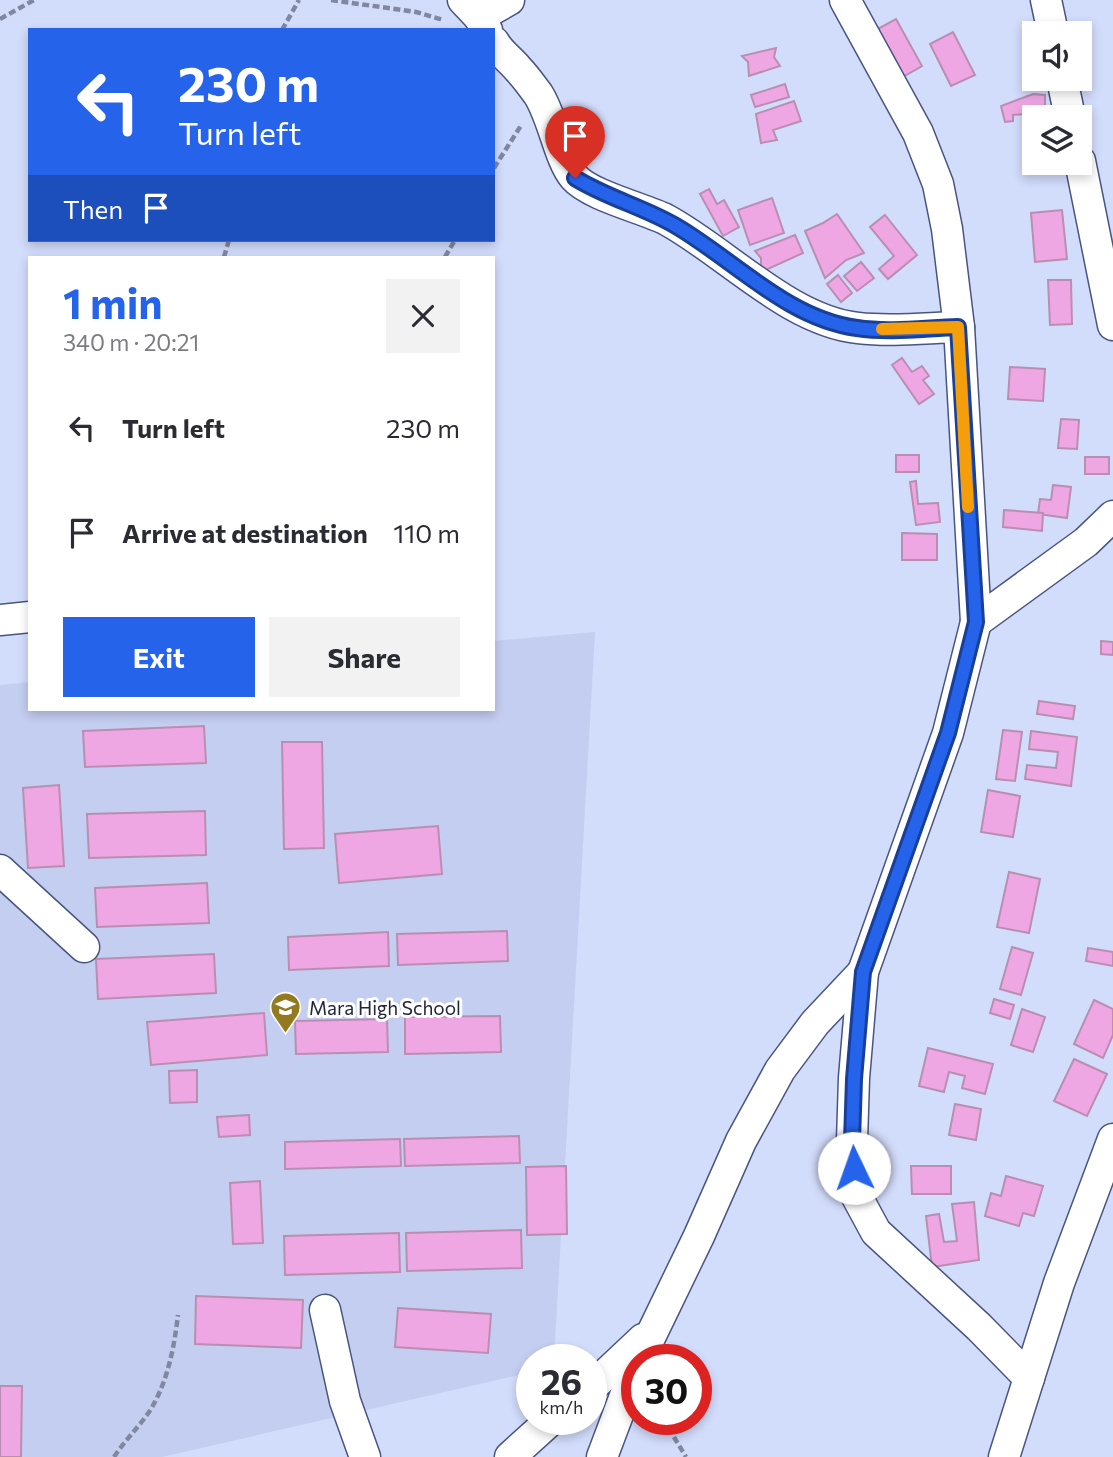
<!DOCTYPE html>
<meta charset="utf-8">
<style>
:root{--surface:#fff;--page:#f2f2f3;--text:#2b2b33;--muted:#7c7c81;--accent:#2563eb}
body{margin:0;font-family:Commissioner,sans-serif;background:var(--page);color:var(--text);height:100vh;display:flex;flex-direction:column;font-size:26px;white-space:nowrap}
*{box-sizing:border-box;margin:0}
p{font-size:23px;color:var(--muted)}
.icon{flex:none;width:38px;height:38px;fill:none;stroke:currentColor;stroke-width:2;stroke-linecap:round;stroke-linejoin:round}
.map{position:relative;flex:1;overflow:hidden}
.details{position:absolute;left:28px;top:256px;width:467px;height:455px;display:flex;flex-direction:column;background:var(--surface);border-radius:0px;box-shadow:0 4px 10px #0003}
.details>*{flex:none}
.hud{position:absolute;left:28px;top:28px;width:467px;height:214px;border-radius:0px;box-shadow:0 4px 10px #0003;background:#2563eb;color:#fff;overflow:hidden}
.buttons{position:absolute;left:1022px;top:21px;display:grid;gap:14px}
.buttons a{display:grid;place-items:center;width:70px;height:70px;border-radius:0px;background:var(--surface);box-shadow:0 4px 10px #0003;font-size:35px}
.speed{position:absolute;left:516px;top:1344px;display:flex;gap:14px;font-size:35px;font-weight:700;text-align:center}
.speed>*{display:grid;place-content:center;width:91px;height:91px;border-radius:50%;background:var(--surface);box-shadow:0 4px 10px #0003;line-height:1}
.speed small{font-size:18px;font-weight:400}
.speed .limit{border:10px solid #d22;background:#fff;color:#111}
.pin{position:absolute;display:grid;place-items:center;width:60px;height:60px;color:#fff;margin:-72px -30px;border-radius:50% 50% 50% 0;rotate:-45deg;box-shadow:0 0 7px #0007}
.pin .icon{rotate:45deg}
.me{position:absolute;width:77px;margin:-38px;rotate:357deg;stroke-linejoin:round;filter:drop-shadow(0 0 5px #0008)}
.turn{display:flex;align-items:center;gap:24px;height:147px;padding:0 35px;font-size:32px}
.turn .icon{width:91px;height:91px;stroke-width:2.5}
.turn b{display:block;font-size:49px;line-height:60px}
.then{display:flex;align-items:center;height:66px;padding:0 35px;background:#0003;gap:14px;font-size:26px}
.round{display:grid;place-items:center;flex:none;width:74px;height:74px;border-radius:0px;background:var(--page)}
.headline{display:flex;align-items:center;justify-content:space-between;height:119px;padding:0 35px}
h1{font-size:42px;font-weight:700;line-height:52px;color:var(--accent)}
.primary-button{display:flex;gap:14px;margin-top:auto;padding:14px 35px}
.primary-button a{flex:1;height:80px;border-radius:0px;background:var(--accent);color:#fff;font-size:28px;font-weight:700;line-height:80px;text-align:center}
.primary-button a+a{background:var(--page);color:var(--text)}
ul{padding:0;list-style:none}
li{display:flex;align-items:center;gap:21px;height:105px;padding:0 35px}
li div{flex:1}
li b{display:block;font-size:26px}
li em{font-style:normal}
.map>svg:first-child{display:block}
.built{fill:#c4cef0}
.building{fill:#efa7e4;stroke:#ba8eb3;stroke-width:2}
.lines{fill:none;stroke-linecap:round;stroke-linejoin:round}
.minor-casing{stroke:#495581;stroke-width:33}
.path{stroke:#8088a1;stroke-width:4.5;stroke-dasharray:7 3.5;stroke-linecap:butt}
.minor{stroke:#fff;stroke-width:30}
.route-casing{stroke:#184099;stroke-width:18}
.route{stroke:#2563eb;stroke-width:12}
.slow{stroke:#f59e0b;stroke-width:12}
.labels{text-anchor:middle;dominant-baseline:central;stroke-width:6;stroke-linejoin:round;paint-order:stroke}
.poi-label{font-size:19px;fill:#212639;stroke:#fefefe;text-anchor:start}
</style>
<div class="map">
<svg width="1113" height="1457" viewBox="0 0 1113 1457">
<rect width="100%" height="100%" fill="#d2dcfb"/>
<polygon class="built" points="595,632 554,1360 532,1360 532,1372 162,1457 0,1457 0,685 30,682 30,709 494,709 494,641"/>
<g class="building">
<polygon points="896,19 922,66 901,78 874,31"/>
<polygon points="953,32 975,75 951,86 930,44"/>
<polygon points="776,48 774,57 780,66 749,76 748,62 742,56"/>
<polygon points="785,84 789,97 755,107 751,95"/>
<polygon points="1033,94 1045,95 1045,108 1037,108 1038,113 1013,115 1013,121 1005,122 1001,106"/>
<polygon points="794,101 801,121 773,130 777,140 761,143 756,114"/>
<polygon points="709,189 717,204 724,200 739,227 723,236 700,194"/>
<polygon points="772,198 784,233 750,245 738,210"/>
<polygon points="1062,210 1067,259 1035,262 1031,213"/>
<polygon points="837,214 864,253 846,260 825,278 805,231 823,223"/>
<polygon points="885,215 917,255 888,279 879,269 894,256 870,227"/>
<polygon points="795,235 803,253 761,272 761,258 755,251"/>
<polygon points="861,262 874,278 857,291 844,276"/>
<polygon points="838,275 852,293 841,302 827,284"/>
<polygon points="1048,280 1071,280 1072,324 1050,325"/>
<polygon points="902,358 912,372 922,366 929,376 923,380 934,394 919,404 892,365"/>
<polygon points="1010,367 1045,369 1043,401 1008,399"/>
<polygon points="1061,419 1079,420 1077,449 1058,448"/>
<rect x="896" y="455" width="23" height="17"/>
<rect x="1085" y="457" width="24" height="17"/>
<polygon points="916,481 918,504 938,503 940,522 916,525 910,482"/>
<polygon points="1053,485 1071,487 1067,518 1038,514 1040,499 1051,500"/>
<polygon points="1004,510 1043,513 1042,531 1003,527"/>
<polygon points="902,533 937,534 937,560 902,560"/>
<polygon points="1101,641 1113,642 1113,655 1101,654"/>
<polygon points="1039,701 1075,706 1073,719 1037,714"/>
<polygon points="204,726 206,763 85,767 83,731"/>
<polygon points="1003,730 1022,732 1015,781 996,779"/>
<polygon points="1031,731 1077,737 1071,786 1025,779 1027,765 1056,768 1058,752 1029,749"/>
<polygon points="282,742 322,742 324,848 284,849"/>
<polygon points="59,785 64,866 28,868 23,788"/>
<polygon points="988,790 1020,796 1013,837 981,832"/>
<polygon points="205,811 206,855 89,858 87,814"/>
<polygon points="438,826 442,874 339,883 335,834"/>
<polygon points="1009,872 1040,879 1029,933 997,927"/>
<polygon points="207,883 209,923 97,927 95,888"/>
<polygon points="507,931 508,961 398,965 397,934"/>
<polygon points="388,932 389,966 289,970 288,937"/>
<polygon points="1012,947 1033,953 1021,995 1000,989"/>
<polygon points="1088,948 1113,952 1113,966 1086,961"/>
<polygon points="214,954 216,993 98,999 96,959"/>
<polygon points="994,999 1014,1005 1010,1019 990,1013"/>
<polygon points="1094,1000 1113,1009 1113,1035 1103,1058 1074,1044"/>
<polygon points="1022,1009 1045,1017 1033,1052 1011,1045"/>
<polygon points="264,1013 267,1055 151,1065 147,1022"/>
<polygon points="500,1016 501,1052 405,1054 405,1017"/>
<polygon points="387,1019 388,1052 296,1054 295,1021"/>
<polygon points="928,1048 993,1064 985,1094 962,1088 965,1076 949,1072 944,1092 919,1086"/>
<polygon points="1074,1059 1107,1074 1087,1116 1054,1101"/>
<polygon points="197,1070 197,1102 170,1103 169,1071"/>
<polygon points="955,1104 981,1109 976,1140 949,1135"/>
<polygon points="249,1115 250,1135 219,1137 217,1117"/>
<polygon points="519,1136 520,1163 405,1166 404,1139"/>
<polygon points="400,1139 401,1166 285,1169 285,1142"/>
<polygon points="566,1166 567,1234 527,1235 526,1167"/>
<polygon points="911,1166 951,1166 951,1194 912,1194"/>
<polygon points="1006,1176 1043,1186 1034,1216 1023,1213 1019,1226 985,1216 991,1193 1001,1196"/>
<polygon points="260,1181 263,1243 233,1244 230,1183"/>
<polygon points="974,1202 979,1260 932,1267 926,1216 939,1214 944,1242 957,1241 952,1204"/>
<polygon points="521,1230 522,1268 407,1271 406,1233"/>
<polygon points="399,1233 400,1272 285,1275 284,1236"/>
<polygon points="196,1296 303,1300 301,1348 195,1344"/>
<polygon points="398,1308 491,1314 488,1353 395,1347"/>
<polygon points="0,1386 22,1386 21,1457 0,1457"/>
</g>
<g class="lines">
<defs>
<g id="minor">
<polyline points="463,0 479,17 487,30"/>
<polyline points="845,0 918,133 938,184 947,229 959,327 976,622"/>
<polyline points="1046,0 1053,33"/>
<polyline points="479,17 509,0"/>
<path d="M494 42C500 53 510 59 518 69 525 76 532 86 538 94 553 117 559 159 574 177 589 195 642 208 665 219 725 251 789 321 858 328 891 332 925 328 959 327"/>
<polyline points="1062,79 1070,117"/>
<polyline points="1080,161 1113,325"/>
<polyline points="0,620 30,617"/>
<polyline points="0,870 84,947"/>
<polyline points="325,1310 345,1401 365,1457"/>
<polyline points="639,1360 699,1236 741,1141 780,1070 815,1023 863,972"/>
<polyline points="1029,1378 979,1327 876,1232 856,1195 852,1141 854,1078 863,972 948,733 976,622 1086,542 1113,516"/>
<polyline points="592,1387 643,1339"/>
<polyline points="510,1457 552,1419"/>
<polyline points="602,1457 637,1364"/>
<polyline points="1004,1457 1059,1283 1113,1139"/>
</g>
</defs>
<use href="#minor" class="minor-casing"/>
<g class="path">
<polyline points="331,0 416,12 443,20"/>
<polyline points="0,19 34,0"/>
<polyline points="282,30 299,0"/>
<polyline points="494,168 522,124"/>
<polyline points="224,257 229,240"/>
<polyline points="445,257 455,240"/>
<polyline points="663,1419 686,1457"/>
<path d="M114 1457C125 1440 140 1426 151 1409 168 1380 174 1348 178 1315"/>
</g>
<use href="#minor" class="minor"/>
</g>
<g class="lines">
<defs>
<path id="route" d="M575 178C607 198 644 207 676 226 734 260 788 319 857 328 890 333 925 328 958 327L976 622 948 733 863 972 854 1079 852 1141 854 1168"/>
</defs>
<use href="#route" class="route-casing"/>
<use href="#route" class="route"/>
<polyline class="slow" points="882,329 958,327 968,507"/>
</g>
<defs>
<symbol id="school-pin" viewBox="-11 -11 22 30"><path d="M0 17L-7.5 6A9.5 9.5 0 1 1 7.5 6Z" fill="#937920" stroke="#fefefe"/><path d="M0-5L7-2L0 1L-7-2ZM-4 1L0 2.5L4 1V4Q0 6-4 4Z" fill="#fff"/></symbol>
</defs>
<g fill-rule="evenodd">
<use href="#school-pin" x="268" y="990" width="35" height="47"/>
</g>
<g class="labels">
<g class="poi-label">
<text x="309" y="1007">Mara High School</text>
</g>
</g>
</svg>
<div class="buttons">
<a><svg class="icon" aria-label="sound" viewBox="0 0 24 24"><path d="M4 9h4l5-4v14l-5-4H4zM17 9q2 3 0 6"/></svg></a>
<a><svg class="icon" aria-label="layers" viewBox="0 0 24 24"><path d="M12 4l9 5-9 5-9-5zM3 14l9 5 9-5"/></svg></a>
</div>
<div class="speed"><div>26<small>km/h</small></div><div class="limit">30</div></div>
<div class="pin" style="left:575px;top:178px;background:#d93025"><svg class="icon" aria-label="arrive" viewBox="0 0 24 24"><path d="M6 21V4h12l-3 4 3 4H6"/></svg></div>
<svg class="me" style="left:854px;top:1168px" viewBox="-20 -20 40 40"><circle r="19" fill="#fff"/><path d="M0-13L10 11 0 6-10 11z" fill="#2563eb"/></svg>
<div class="hud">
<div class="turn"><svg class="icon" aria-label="left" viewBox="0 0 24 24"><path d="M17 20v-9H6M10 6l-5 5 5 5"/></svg><div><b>230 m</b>Turn left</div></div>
<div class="then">Then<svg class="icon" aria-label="arrive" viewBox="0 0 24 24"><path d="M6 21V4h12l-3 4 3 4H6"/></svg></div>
</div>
<section class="details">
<div class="headline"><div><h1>1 min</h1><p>340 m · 20:21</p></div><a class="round"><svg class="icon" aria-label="close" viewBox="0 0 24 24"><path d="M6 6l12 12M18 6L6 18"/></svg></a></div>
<ul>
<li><svg class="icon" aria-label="left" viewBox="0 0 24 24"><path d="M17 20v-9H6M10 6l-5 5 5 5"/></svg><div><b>Turn left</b></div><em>230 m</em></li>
<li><svg class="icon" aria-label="arrive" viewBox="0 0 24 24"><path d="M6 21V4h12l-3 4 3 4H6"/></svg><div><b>Arrive at destination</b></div><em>110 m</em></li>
</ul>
<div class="primary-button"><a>Exit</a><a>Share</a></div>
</section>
</div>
